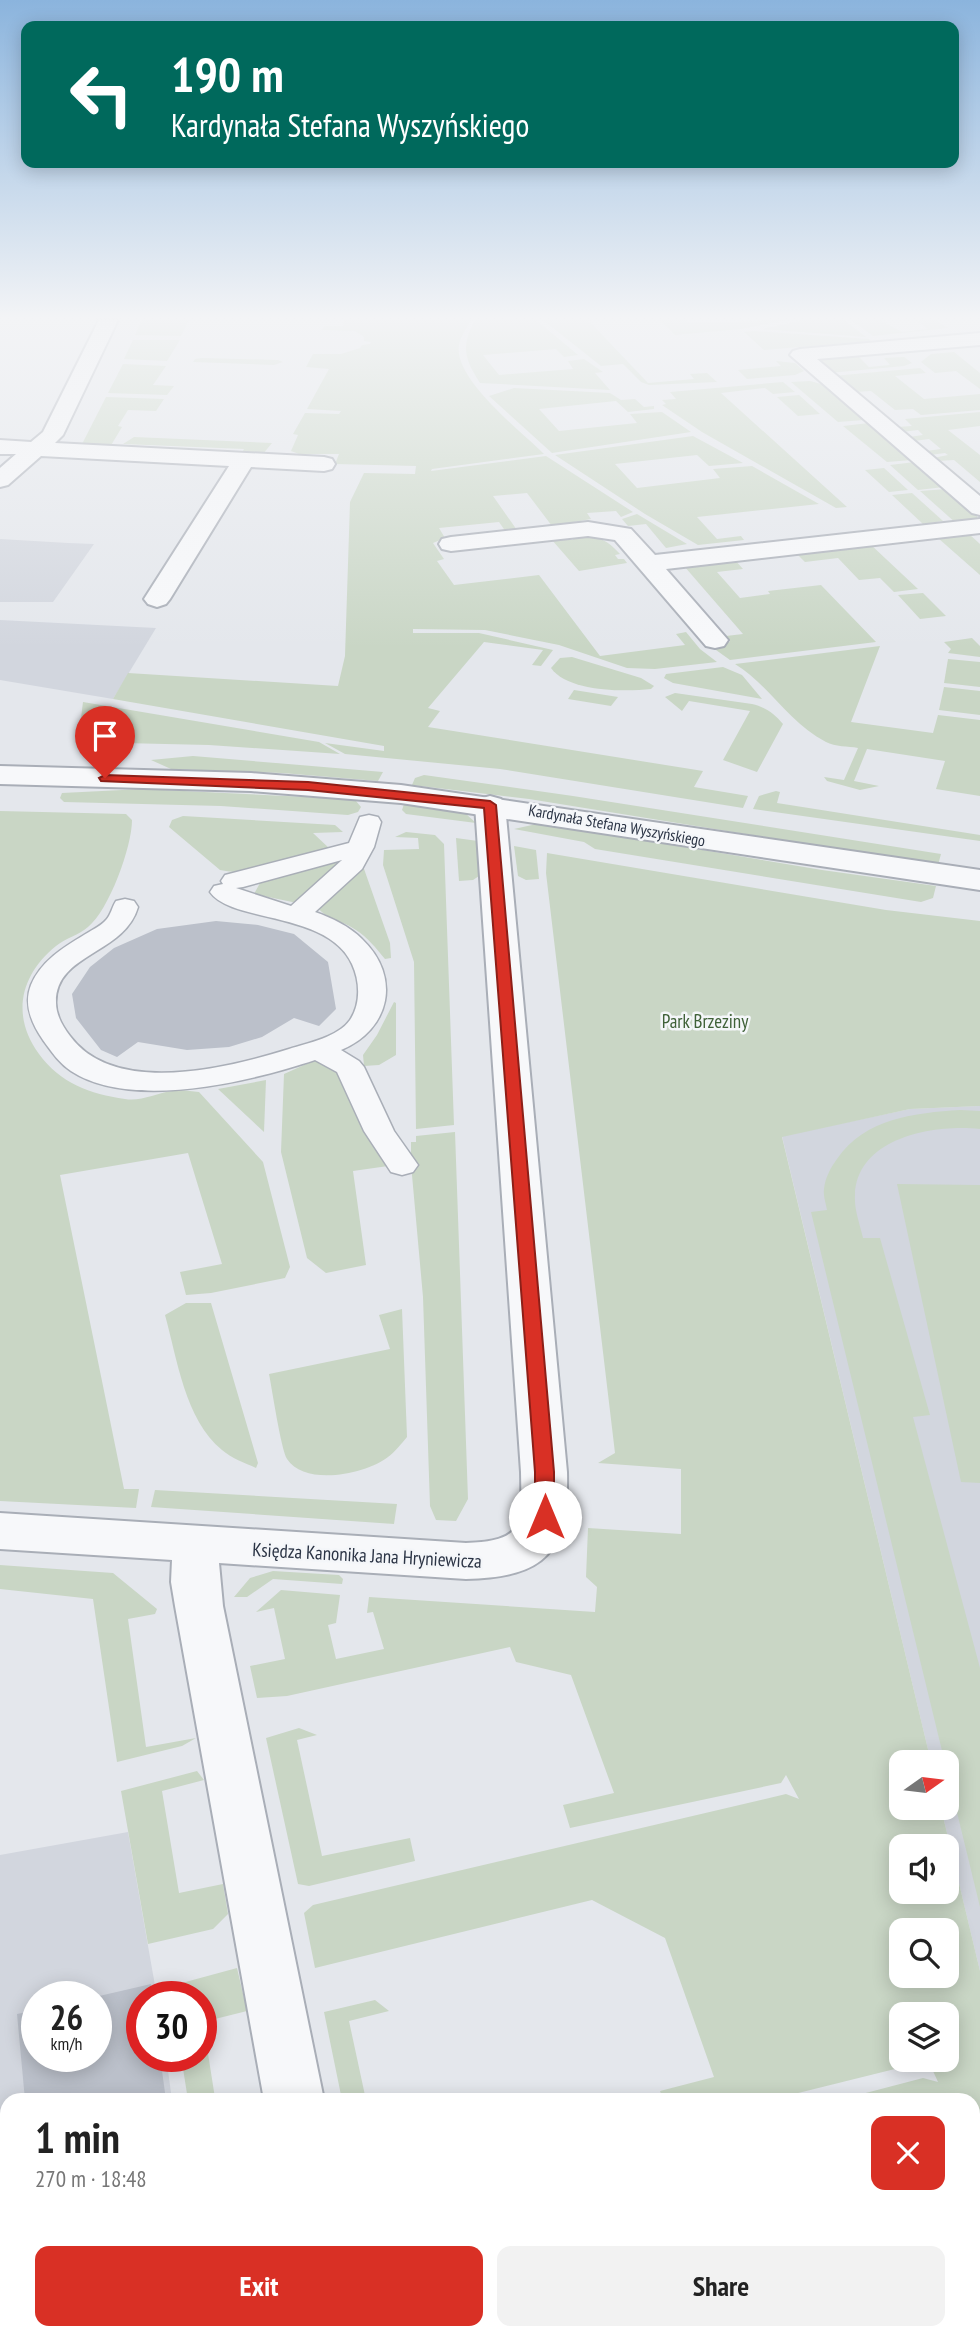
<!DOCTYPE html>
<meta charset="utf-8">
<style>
:root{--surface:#fff;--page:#f2f2f2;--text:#222;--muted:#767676;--accent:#d93025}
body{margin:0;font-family:"PT Sans Narrow",sans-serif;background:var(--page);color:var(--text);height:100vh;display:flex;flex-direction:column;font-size:26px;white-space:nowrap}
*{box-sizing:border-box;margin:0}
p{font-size:23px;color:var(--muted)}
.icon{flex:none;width:38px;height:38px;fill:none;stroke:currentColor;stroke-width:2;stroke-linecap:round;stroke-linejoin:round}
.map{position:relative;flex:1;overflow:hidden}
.details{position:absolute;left:0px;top:2093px;width:980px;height:247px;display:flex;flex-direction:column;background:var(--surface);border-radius:21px 21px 0 0;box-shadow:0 4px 18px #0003}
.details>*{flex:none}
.guide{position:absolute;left:21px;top:21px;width:938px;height:147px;border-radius:14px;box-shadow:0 4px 18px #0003;background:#00695c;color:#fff;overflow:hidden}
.needle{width:46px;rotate:76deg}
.fabs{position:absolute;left:889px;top:1750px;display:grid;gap:14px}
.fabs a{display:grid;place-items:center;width:70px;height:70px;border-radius:14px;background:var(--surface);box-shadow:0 4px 18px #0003;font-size:35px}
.speed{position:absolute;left:21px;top:1981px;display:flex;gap:14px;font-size:35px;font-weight:700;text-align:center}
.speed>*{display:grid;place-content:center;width:91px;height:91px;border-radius:50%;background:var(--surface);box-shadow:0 4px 18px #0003;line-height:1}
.speed small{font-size:18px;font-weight:400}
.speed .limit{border:10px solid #d22;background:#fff;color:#111}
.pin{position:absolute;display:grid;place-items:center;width:60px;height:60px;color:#fff;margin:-72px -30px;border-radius:50% 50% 50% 0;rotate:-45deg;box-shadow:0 0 7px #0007}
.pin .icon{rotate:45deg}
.me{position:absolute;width:77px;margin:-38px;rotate:0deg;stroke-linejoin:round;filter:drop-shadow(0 0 5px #0008)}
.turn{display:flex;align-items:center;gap:24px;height:147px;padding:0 35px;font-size:32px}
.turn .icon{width:91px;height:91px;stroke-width:2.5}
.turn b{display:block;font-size:49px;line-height:60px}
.round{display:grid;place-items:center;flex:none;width:74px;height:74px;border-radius:14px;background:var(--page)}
.head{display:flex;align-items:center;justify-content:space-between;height:119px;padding:0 35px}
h1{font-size:42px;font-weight:600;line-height:52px}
.primary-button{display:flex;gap:14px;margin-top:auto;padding:14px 35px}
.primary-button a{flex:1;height:80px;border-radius:14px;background:var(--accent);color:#fff;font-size:28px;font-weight:600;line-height:80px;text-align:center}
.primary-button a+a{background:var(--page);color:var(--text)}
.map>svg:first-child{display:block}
.built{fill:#d2d6de;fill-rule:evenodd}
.green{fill:#c9d6c5;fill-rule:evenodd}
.building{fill:#bbc0ca}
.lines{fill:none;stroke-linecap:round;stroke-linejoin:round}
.pedestrian-casing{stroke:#a9aeb7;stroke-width:3}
.minor-casing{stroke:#a9aeb7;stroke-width:4}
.tertiary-casing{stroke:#a9aeb7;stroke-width:4}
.pedestrian{fill:#f7f8fa;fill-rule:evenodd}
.minor{fill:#f7f8fa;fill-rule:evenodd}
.tertiary{fill:#f7f8fa;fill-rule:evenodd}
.route{fill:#d93025;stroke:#8d1f18;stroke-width:2}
.labels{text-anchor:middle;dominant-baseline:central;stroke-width:5;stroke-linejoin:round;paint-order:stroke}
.far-street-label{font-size:16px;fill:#2b3445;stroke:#f4f6f9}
.park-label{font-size:19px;fill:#3f6138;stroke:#f4f6f9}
.street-label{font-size:19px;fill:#2b3445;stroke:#f4f6f9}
</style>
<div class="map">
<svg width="980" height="2339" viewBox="0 0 980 2339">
<rect width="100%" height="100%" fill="#e4e7ec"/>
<g class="built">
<polygon points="0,539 68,543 94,544 53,602 0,602"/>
<polygon points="0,620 156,628 113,699 0,680"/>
<polygon points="980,1106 980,1971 941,1808 947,1808 947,1762 931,1762 782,1136 910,1109"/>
<path d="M128 1832 157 1997H142V2056H166L172 2100H7V2182H0V1855ZM37 1997H96V2056H37Z"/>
</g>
<g class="green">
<polygon points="142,320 189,320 181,336 135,335"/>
<path d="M344 320H471C467 328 460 337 459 345 453 379 521 431 544 454L432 469 431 471 546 456 633 512 621 517 616 511 587 513 591 519 552 526 527 493 493 496 519 533 506 532 499 522 439 528 445 538 433 543 444 559 437 561 454 585 539 575 600 656 685 645 676 634 686 632 700 649 717 662 655 669 627 668 559 645 485 630 413 629V633H479L553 650 541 666 532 665 543 650 484 642 428 708 440 711 428 727 703 771 694 787 748 796 743 808 500 769 345 754 325 743 384 751V746L113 699 128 673 338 686 345 656 350 502 364 473 415 474 416 466 335 464 339 454H299L291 451 298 435 293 434 305 413 339 414 341 411 307 409 329 369 306 367 313 354H341L360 348 362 345 370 344 371 342 364 341V337L355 331 322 330 324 326H343Z"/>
<path d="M475 320H536L578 355 564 357 556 349 483 355 499 375 573 369 568 361 584 359 603 372 595 373 610 390 480 383C464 358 461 347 475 320Z"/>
<polygon points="543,320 588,320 648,383 694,379 690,374 707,373 717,382 649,385 641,382 623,364 601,366"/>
<polygon points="660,320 684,320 688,323 787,320 741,329 675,335"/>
<polygon points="804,320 844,320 866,337 762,329"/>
<polygon points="851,320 880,320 902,332 928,329 917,321 936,320 948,328 873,336"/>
<polygon points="754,331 869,339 871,341 764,350 744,332"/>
<polygon points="133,340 180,340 167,361 124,359"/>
<polygon points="954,352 980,373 980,389 956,371 935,373 921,362 931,354"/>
<polygon points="856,354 869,367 890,365 884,358 904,357 912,363 904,366 829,373 819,362 827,357"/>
<polygon points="202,358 278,360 283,362 274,365 193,362 195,359"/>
<polygon points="776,361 795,363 804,371 795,375 747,379 738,370 781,366"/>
<polygon points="123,364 166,366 153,385 174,386 167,395 108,393"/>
<polygon points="920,368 926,373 895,376 924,399 980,394 980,410 921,415 913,409 895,410 871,391 855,392 833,376"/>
<polygon points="810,381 821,384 864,420 838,422 791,382"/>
<polygon points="783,382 795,392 773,394 765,388 721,393 847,507 836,508 702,432 662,405 666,404 662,400 676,399 670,392"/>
<polygon points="514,388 610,393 621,400 635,399 644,407 654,406 654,409 628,412 616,401 539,409 559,431 637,423 630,414 662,412 691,432 552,453 489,396"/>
<polygon points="799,395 820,414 798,416 777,397"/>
<polygon points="106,397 164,399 156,411 128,410 118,426 122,427 110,447 80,448"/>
<polygon points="980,412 980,426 948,430 980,455 980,482 954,460 938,461 933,458 948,455 945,453 930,455 926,451 941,449 929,439 914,441 909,437 923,435 918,430 902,432 897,427 912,426 905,419"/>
<polygon points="869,423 912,460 887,462 843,426"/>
<polygon points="693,436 743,463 709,466 697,455 615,464 637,488 720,478 713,469 752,466 819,504 697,517 717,539 741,536 744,540 698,545 645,514 555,455"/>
<polygon points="134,437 272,443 263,454 240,456 244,449 123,444"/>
<polygon points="915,462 944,487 918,490 890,465"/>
<polygon points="884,468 908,490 889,492 865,470"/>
<polygon points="946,489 977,515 977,520 957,524 920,491"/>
<polygon points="912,493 943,521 923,524 892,495"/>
<polygon points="637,514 687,544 666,548 646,524 628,526 622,519"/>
<polygon points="969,534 980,544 980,575 938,538"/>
<path d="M573 537C595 535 604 537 620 554L615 555 618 559H624L627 563 579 571 552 540H573Z"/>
<polygon points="870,544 918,589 894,592 880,578 859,580 838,558 805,562 796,553"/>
<polygon points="735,560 743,569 717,572 740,598 770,594 768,591 821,585 876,642 730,660 709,645 730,642 726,636 743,634 684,566"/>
<polygon points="923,593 946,616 920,619 898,595"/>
<polygon points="972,638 980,646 980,657 948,653 951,649 944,642"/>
<path d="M880 646 851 722 933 733 938 715 980 720V796L936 789 945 761 867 749 854 781 879 786 860 790 827 781 824 777 844 780 858 748C848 746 835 747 826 742 789 723 769 685 735 664Z"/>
<path d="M572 657 641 678 654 686 651 689C624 692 568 692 551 668L560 658Z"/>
<polygon points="948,659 980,662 980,687 944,683"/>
<polygon points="723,667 742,675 762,699 673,683 664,678 666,674"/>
<polygon points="944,687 980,691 980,715 939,710"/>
<polygon points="574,690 618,697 611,706 568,699"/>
<path d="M675 693 752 704C765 707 774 713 783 724L757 772 723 760 750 711 689 701 682 711 665 697Z"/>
<polygon points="83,702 319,742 340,754 209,745 78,742"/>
<polygon points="193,756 383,772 378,781 282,773 171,769 151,760"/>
<polygon points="424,775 573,796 941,854 938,865 529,799 412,785 415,778"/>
<polygon points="142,789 348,799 356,801 361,807 358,812 348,815 221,806 64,802 60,798 62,793"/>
<polygon points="776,791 780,792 777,803 980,835 980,841 753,809 759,796"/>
<polygon points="404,804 458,811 466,814 476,823 406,814 402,810"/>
<path d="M0 811 126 814 132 820C132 847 109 910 88 927 79 935 66 938 56 946 20 975 11 1016 39 1054 60 1083 90 1094 125 1099 140 1102 157 1093 172 1091 181 1089 190 1091 199 1092L263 1162 290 1267 285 1278 211 1293 186 1295 180 1272 222 1264 188 1153 60 1175 124 1489H139L136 1508 0 1501Z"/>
<path d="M183 816 335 825 343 832 313 833 330 849C295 859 256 878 220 870L169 827 172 820Z"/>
<polygon points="541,823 822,870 936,886 933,898 921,902 595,849 584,842 514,829"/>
<polygon points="406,832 435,835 444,844 454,1125 416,1129 414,962 383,865 384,850 419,849 418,838 395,837"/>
<polygon points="456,838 478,841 479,876 473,880 459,881"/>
<polygon points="514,846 536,850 539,879 526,880 518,876"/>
<path d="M547 853 886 910 980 921V1106L910 1109 782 1137 931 1762H901V1808H941L980 1971V2339H829L826 2333H973V2100H839L923 2078 938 2082 928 2060H947V2014H901V2060H917L915 2064 770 2100H663L660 2091 714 2077 665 1938 592 1900 315 1968 304 1913 313 1905 786 1794 799 1799 786 1775 781 1783 570 1828 563 1805 614 1793 571 1675 516 1662 510 1647 287 1696 257 1698 250 1666 285 1659 274 1608 256 1612 281 1590 340 1595 336 1623 328 1625 336 1659 384 1649 373 1612 367 1613 369 1597 595 1612 597 1587 586 1577 588 1528 681 1534V1469L598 1463 615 1453 546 873ZM901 1846H947V1892H901ZM947 1930V1976H901V1930Z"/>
<polygon points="338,857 347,863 297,903 254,894 260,883"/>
<path d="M363 866 390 943 391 958 385 959C376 948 368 938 356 930 344 921 324 919 317 906Z"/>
<polygon points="394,1002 396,1003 396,1055 379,1065 364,1066 363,1055 377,1035"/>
<polygon points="313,1061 327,1062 337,1067 388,1166 353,1171 366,1265 326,1273 307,1258 281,1152 284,1074"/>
<polygon points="266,1080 264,1132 218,1089"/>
<path d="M960 1110 980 1111V1129C935 1124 857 1137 855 1195 854 1210 860 1224 863 1238H880L930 1415 913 1417 980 1668V1907L811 1212 827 1210C826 1204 823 1195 824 1189 825 1178 831 1167 837 1159 865 1118 915 1113 960 1110Z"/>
<polygon points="455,1132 468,1499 456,1521 436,1520 430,1506 423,1297 411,1164 411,1142 416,1142 416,1136"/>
<polygon points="897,1184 980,1185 980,1483 961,1482"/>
<path d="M186 1303H211L258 1463 256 1468C245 1463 231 1458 222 1450 185 1420 177 1358 165 1315Z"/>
<path d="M402 1309 407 1437C401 1444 395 1452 388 1457 367 1474 305 1487 287 1459 281 1449 272 1389 269 1374L390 1349 379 1315Z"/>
<polygon points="155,1490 397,1504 394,1524 151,1507"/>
<polygon points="0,1565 113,1573 157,1609 155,1614 128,1619 146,1747 196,1738 182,1746 117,1762 93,1599 0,1589"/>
<polygon points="273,1571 339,1575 343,1579 342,1584 273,1579 247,1597 234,1597 250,1578"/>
<polygon points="299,1728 317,1735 297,1740 322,1856 410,1838 415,1861 309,1886 298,1884 266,1738"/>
<polygon points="197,1771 204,1780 162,1791 179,1893 223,1884 228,1914 213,1929 148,1944 121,1791"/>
<polygon points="237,1968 247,2011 203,2022 215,2098 188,2100 181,2056 201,2056 201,1997 157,1997 156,1990"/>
<polygon points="375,2000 389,2011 349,2021 366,2100 342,2100 324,2012"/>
</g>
<g class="building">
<polygon points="216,921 258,925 294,934 328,962 336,1009 319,1026 294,1018 262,1037 229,1047 187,1050 138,1042 117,1057 101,1050 76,1018 72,994 90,967 114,948 157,929"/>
<polygon points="151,1984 152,1997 142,1997 142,2056 160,2056 166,2100 25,2100 17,2014 37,2010 37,2056 96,2056 95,1997"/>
</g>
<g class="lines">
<defs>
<path id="pedestrian" d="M369 815 378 817 381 822 374 847 362 869 315 912C332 918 349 926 362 939 402 977 390 1030 341 1050L359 1061 364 1067 394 1131 418 1165 413 1172 402 1175 391 1172 364 1131 337 1072 315 1060C252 1081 132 1111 71 1071 59 1063 51 1051 43 1040 32 1024 23 1005 31 985 42 959 66 946 89 932 94 929 102 925 106 920 111 915 112 907 116 901L125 899 134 901 138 907C124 955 55 953 56 1003 56 1015 63 1027 70 1036 115 1097 228 1068 289 1049 308 1043 338 1037 350 1020 361 1004 360 981 352 964 328 911 231 923 210 892L214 886 223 884 221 881 225 875 349 843 360 817ZM342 860 291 906 236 888 243 887Z"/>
<g id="minor">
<polygon points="99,320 118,320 63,435 55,443 324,457 332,459 335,464 332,469 324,471 251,467 170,599 166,604 157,607 148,604 144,599 229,466 41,456 8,485 0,487 0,468 16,454 0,454 0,440 31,442 43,432"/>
<polygon points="980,333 980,345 817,359 980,496 980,515 972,513 790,355 793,351 800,349"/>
<polygon points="980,519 980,533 666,569 728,640 724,646 715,648 706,646 615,540 588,536 451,551 442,549 439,544 442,539 451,537 588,522 631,529 655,555"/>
<path d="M490 796 501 799 505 805 567 1472C569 1552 546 1577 466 1579L219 1563 223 1606 324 2100H264L175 1606 171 1582 172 1560 0 1549V1513L466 1543C525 1541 522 1525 521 1472L475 805 479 799Z"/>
<polygon points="305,2333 371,2333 372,2339 306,2339"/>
</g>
<polygon id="tertiary" points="0,766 251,773 401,785 980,870 980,890 401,803 251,791 0,784"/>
</defs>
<use href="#pedestrian" class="pedestrian-casing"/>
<use href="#minor" class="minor-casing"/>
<use href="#tertiary" class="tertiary-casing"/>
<use href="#pedestrian" class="pedestrian"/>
<use href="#minor" class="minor"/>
<use href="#tertiary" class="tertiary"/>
</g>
<linearGradient id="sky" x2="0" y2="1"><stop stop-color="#8bb4dd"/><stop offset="0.49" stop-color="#f3f4f6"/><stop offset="1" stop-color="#f3f4f6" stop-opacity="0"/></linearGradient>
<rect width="980" height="648" fill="url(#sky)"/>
<polygon class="route" points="105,775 308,782 490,801 496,805 554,1472 554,1517 551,1522 545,1524 538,1522 535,1517 535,1472 484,808 308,790 101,781 99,778"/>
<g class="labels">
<g class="far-street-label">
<text transform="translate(617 825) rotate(10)">Kardynała Stefana Wyszyńskiego</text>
</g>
<g class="park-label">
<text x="705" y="1021">Park Brzeziny</text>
</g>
<g class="street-label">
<text transform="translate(367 1555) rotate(3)">Księdza Kanonika Jana Hryniewicza</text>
</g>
</g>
</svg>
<div class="fabs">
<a><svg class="needle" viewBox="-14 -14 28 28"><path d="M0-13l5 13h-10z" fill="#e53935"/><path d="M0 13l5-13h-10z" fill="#767676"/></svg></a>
<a><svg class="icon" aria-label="sound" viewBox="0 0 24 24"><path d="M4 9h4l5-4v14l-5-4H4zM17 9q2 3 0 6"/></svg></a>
<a><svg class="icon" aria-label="search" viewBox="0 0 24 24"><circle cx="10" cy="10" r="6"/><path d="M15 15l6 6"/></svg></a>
<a><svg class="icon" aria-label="layers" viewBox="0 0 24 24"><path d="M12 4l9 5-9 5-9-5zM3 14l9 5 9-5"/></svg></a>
</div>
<div class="speed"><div>26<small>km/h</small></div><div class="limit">30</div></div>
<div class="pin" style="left:105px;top:778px;background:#d93025"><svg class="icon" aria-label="arrive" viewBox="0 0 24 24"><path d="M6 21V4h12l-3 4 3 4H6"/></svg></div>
<svg class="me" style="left:545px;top:1517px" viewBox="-20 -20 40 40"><circle r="19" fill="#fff"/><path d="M0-13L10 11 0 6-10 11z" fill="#d93025"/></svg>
<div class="guide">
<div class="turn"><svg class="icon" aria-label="left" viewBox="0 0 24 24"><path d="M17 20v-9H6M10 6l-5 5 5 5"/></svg><div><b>190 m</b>Kardynała Stefana Wyszyńskiego</div></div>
</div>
<section class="details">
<div class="head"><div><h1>1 min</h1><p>270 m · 18:48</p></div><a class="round" style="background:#d93025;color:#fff"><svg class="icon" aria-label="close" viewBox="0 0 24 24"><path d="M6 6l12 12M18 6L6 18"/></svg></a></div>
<div class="primary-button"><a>Exit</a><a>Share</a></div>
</section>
</div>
